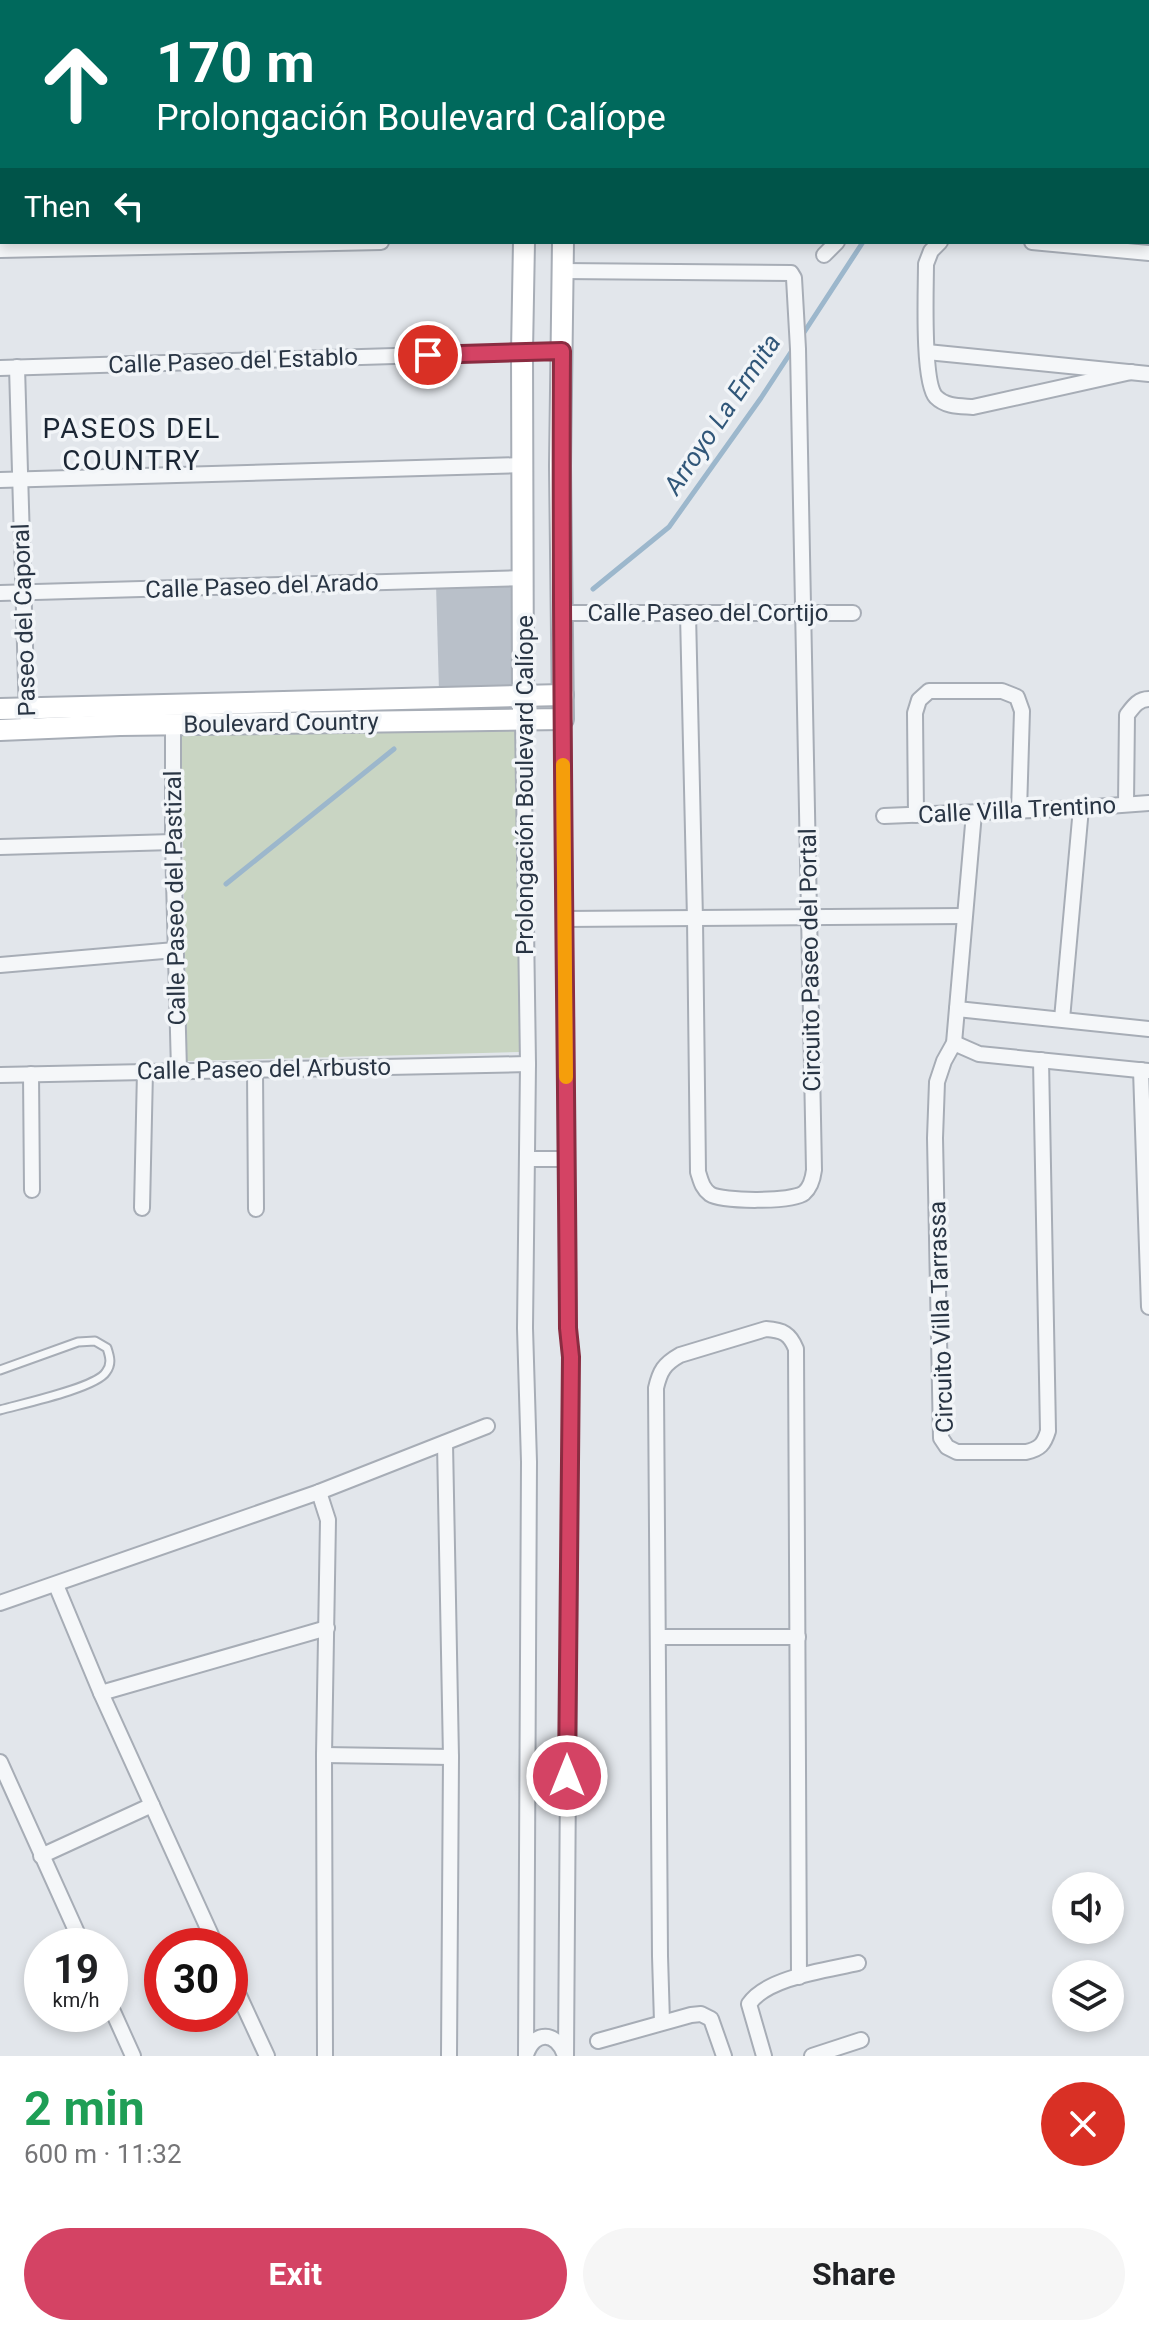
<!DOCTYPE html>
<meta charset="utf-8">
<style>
:root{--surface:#fff;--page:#f6f6f6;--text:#202124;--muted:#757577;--accent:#d44364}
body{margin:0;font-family:Roboto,sans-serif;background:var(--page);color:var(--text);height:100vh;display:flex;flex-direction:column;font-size:30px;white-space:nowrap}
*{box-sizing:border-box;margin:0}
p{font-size:26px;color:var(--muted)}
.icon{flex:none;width:44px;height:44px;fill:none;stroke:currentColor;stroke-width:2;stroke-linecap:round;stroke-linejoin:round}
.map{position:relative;height:2056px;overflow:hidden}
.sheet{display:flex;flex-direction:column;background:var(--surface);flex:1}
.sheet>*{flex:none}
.hud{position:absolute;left:0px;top:0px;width:1150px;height:244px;box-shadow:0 4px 12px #0003;background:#00695c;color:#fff;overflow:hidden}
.buttons{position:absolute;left:1052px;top:1872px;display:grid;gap:16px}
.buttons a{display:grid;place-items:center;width:72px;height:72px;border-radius:50%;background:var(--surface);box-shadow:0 4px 12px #0003;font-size:40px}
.speed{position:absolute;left:24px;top:1928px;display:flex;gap:16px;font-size:40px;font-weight:700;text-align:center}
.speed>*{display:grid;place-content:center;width:104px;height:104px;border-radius:50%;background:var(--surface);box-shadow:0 4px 12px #0003;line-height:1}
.speed small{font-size:20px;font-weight:400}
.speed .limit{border:12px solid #d22;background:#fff;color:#111}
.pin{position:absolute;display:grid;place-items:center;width:68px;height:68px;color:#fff;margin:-34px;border:4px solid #fff;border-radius:50%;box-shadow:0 2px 8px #0007}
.me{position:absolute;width:88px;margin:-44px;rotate:0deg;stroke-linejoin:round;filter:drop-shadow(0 0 6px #0008)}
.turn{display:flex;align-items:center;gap:28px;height:168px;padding:0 24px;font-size:36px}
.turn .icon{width:104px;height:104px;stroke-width:2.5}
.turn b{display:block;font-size:56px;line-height:68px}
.then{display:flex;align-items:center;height:76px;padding:0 24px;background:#0003;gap:16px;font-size:30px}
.round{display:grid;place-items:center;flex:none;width:84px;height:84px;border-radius:42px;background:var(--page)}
.headline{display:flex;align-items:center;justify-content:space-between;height:136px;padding:0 24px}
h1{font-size:48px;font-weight:700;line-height:60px;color:#1e9e55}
.button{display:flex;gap:16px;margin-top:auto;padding:16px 24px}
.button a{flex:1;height:92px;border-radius:48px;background:var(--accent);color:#fff;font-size:32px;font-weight:700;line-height:92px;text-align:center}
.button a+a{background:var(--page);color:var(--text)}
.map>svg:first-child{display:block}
.green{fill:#c9d5c3}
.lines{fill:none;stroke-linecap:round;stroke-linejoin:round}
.stream{stroke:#9cb7cc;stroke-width:5}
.building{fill:#b9c0c9}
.lane-casing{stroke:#a7adb6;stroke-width:11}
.street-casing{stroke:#a7adb6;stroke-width:18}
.secondary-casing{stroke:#a7adb6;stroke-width:24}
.lane{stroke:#f5f7f9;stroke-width:7}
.street{stroke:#f5f7f9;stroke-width:14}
.secondary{stroke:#fff;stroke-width:20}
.route-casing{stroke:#8a2c41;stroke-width:20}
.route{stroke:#d44364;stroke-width:14}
.slow{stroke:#f59e0b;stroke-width:14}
.labels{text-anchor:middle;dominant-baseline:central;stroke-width:7;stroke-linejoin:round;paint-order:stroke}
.street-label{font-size:24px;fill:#293544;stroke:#f2f5f8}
.water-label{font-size:26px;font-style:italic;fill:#315779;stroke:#f2f5f8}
.quarter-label{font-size:28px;letter-spacing:2px;fill:#1b2634;stroke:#f2f5f8}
</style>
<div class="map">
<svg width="1149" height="2056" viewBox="0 0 1149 2056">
<rect width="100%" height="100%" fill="#e2e6eb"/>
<polygon class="green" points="517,726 520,1052 187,1061 181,730"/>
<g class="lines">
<g class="stream">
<polyline points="801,337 863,242"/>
<polyline points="593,589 669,527 761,398 793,349"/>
<polyline points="226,884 394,749"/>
</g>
</g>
<polygon class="building" points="519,580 520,688 439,691 436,584"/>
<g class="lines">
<defs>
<path id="lane" d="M0 1370 78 1342 95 1341 107 1348C110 1357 112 1364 106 1372 96 1388 21 1404 0 1410"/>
<g id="street">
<polyline points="858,0 858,2"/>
<polyline points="1035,0 1040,2"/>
<polyline points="1148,49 1149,49"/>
<polyline points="1148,85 1149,86"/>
<polyline points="0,116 2,116"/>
<polyline points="1148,127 1149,127"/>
<path d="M940 242 931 251 926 264C926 288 922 382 936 397 946 407 960 406 973 407L1131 372"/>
<polyline points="1032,242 1149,253"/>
<polyline points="0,250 381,242"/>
<polyline points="824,255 837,242"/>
<path d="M562 271 791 273 794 278 798 349 814 1170C813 1178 811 1187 804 1193 793 1202 722 1202 710 1194 702 1188 701 1181 698 1172L695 919 688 614"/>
<polyline points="927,352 1149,374"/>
<polyline points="17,367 27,716"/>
<polyline points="0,368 562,351"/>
<polyline points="0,480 523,465"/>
<polyline points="0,593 524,578"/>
<polyline points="563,613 853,613"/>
<polyline points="523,719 528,1064 525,1328 529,1462 526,2055"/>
<polyline points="563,719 568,1328 571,1357 566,2056"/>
<polyline points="173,725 173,842 179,1070"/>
<path d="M1126 804 1127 715C1133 707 1138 699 1149 699"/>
<path d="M974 813 954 1043 944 1061 937 1082 935 1138 941 1438 947 1447 957 1452H1026C1040 1449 1044 1444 1048 1431L1041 1060"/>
<polyline points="916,815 915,713 919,700 929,691 1002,691 1017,697 1022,711 1019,811"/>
<polyline points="884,816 1081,808 1149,803"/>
<polyline points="0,847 173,842"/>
<polyline points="564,919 964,916"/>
<polyline points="0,965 175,950"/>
<polyline points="957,1009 1149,1029"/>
<polyline points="1062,1019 1081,808"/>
<polyline points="954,1043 979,1054 1149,1071"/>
<polyline points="255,1070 256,1209"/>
<polyline points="1141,1070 1149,1307"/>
<polyline points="31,1074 32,1190"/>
<polyline points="0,1075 528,1064"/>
<polyline points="527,1159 567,1159"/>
<polyline points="142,1208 145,1071"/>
<polyline points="445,1443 451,1757 449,2056"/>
<polyline points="319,1492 328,1520 324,1755 325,2056"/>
<polyline points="56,1585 101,1693 216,1946"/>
<polyline points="0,1603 319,1492 487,1426"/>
<polyline points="659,1637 798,1637"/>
<polyline points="101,1693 327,1628"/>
<polyline points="324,1755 451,1757"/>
<polyline points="0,1762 83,1946"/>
<polyline points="41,1856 152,1805"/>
<polyline points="230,1976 267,2056"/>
<polyline points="110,2005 133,2056"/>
<path d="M662 2022 660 1956 656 1388C660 1371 664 1364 680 1355L766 1329C783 1330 790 1334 796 1349L799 1977"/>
<polyline points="598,2041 691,2015 701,2014 711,2019 724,2056"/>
<path d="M526 2055C534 2030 557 2031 565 2056"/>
<path d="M764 2056 749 2004C767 1977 828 1970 858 1963"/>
<polyline points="812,2056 861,2040"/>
</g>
<g id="secondary">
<polyline points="527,0 527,2"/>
<polyline points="563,0 563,2"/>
<polyline points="0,35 2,35"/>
<polyline points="0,709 563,695"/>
<polyline points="523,710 522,352 524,242"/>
<polyline points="0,730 120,725 563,719 560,466 563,242"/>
</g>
</defs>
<use href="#lane" class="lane-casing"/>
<use href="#street" class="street-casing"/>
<use href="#secondary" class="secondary-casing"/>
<use href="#lane" class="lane"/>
<use href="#street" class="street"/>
<use href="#secondary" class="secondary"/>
</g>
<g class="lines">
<defs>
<path id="route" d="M428 355 562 351C560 676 566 1002 568 1328L571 1357 567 1776"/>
</defs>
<use href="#route" class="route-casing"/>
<use href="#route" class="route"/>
<polyline class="slow" points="563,765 566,1077"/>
</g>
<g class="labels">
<g class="street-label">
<text transform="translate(233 361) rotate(-2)">Calle Paseo del Establo</text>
<text transform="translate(262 586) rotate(-2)">Calle Paseo del Arado</text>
<text x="708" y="613">Calle Paseo del Cortijo</text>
<text transform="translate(24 620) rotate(-92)">Paseo del Caporal</text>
<text transform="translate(281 723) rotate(-1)">Boulevard Country</text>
<text transform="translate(525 785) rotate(-90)">Prolongación Boulevard Calíope</text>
<text transform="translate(1017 810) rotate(-3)">Calle Villa Trentino</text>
<text transform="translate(175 898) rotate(-91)">Calle Paseo del Pastizal</text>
<text transform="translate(810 960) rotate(-91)">Circuito Paseo del Portal</text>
<text transform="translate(264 1069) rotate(-1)">Calle Paseo del Arbusto</text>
<text transform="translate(941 1317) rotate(-92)">Circuito Villa Tarrassa</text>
</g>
<g class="water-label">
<text transform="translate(722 414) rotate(-56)">Arroyo La Ermita</text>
</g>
<g class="quarter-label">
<text x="132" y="428">PASEOS DEL<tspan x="132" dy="32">COUNTRY</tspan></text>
</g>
</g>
</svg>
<div class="buttons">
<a><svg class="icon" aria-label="sound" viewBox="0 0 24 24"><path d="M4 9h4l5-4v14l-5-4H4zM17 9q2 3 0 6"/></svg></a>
<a><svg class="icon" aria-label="layers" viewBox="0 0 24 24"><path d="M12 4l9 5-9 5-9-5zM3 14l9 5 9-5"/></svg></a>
</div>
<div class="speed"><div>19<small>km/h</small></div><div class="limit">30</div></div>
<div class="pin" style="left:428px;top:355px;background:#d93025"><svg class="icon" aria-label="arrive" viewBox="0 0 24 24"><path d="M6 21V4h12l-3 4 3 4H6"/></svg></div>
<svg class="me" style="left:567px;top:1776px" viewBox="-20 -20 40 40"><circle r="17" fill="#d44364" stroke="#fff" stroke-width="3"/><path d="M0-11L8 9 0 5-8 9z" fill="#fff"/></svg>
<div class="hud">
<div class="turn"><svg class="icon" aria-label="ahead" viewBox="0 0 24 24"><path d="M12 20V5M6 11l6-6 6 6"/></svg><div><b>170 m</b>Prolongación Boulevard Calíope</div></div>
<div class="then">Then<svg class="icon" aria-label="left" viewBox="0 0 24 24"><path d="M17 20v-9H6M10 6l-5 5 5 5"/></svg></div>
</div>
</div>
<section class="sheet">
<div class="headline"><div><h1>2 min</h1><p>600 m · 11:32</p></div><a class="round" style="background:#d93025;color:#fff"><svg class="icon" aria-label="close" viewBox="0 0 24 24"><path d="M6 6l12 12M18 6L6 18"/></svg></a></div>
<div class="button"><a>Exit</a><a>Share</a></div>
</section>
